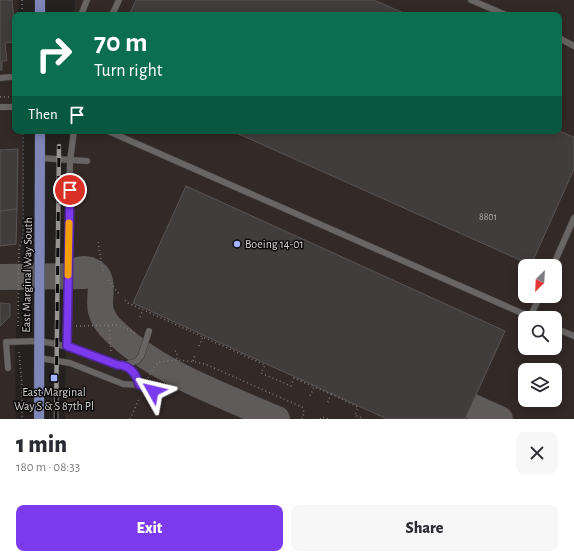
<!DOCTYPE html>
<meta charset="utf-8">
<style>
:root{--surface:#fff;--page:#f7f7f7;--text:#2b2b33;--muted:#7c7c81;--accent:#7c3aed}
body{margin:0;font-family:"Alegreya Sans",sans-serif;background:var(--page);color:var(--text);height:100vh;display:flex;flex-direction:column;font-size:15px;white-space:nowrap}
*{box-sizing:border-box;margin:0}
p{font-size:13px;color:var(--muted)}
.icon{flex:none;width:22px;height:22px;fill:none;stroke:currentColor;stroke-width:2;stroke-linecap:round;stroke-linejoin:round}
.map{position:relative;height:419px;overflow:hidden}
.details{display:flex;flex-direction:column;background:var(--surface);flex:1}
.details>*{flex:none}
.top-card{position:absolute;left:12px;top:12px;width:550px;height:122px;border-radius:8px;box-shadow:0 2px 10px #0003;background:#0b6e4f;color:#fff;overflow:hidden}
.needle{width:26px;rotate:204deg}
.fabs{position:absolute;left:518px;top:259px;display:grid;gap:8px}
.fabs a{display:grid;place-items:center;width:44px;height:44px;border-radius:8px;background:var(--surface);box-shadow:0 2px 10px #0003;font-size:20px}
.pin{position:absolute;display:grid;place-items:center;width:34px;height:34px;color:#fff;margin:-17px;border:2px solid #fff;border-radius:50%;box-shadow:0 1px 4px #0007}
.me{position:absolute;width:44px;margin:-22px;rotate:307deg;stroke-linejoin:round;filter:drop-shadow(0 0 3px #0008)}
.turn{display:flex;align-items:center;gap:14px;height:84px;padding:0 16px;font-size:18px}
.turn .icon{width:52px;height:52px;stroke-width:2.5}
.turn b{display:block;font-size:28px;line-height:34px}
.then{display:flex;align-items:center;height:38px;padding:0 16px;background:#0003;gap:8px;font-size:15px}
.round{display:grid;place-items:center;flex:none;width:42px;height:42px;border-radius:8px;background:var(--page)}
.headline{display:flex;align-items:center;justify-content:space-between;height:68px;padding:0 16px}
h1{font-size:24px;font-weight:800;line-height:30px}
.action{display:flex;gap:8px;margin-top:auto;padding:8px 16px}
.action a{flex:1;height:46px;border-radius:8px;background:var(--accent);color:#fff;font-size:16px;font-weight:800;line-height:46px;text-align:center}
.action a+a{background:var(--page);color:var(--text)}
.map>svg:first-child{display:block}
.built{fill:#332927;fill-rule:evenodd}
.lines{fill:none;stroke-linecap:round;stroke-linejoin:round}
.taxiway{stroke:#5e5b5a;stroke-width:26}
.building{fill:#413d3c;stroke:#595554}
.lane-casing{stroke:#3d3b3a;stroke-width:7}
.primary-casing{stroke:#3d3b3a;stroke-width:11}
.path{stroke:#7e7b7a;stroke-width:1.5;stroke-dasharray:1 3;stroke-linecap:butt}
.lane{stroke:#686564;stroke-width:6}
.primary{stroke:#7e85b7;stroke-width:10}
.rail-casing{stroke:#979594;stroke-width:4.5}
.rail{stroke:#0c0b0b;stroke-width:3;stroke-dasharray:9;stroke-linecap:butt}
.route-casing{stroke:#51269a;stroke-width:10}
.route{stroke:#7c3aed;stroke-width:7}
.slow{stroke:#f59e0b;stroke-width:7}
.poi-dot{fill:#a4b2fc;stroke:#0c0b0b;stroke-width:1.5}
.labels{text-anchor:middle;dominant-baseline:central;stroke-width:3;stroke-linejoin:round;paint-order:stroke}
.number-label{font-size:10px;fill:#aeacab}
.poi-label{font-size:12px;fill:#d3d1d0;stroke:#0c0b0b;text-anchor:start}
.street-label{font-size:12px;fill:#d3d1d0;stroke:#0c0b0b}
</style>
<div class="map">
<svg width="574" height="419" viewBox="0 0 574 419">
<rect width="100%" height="100%" fill="#242120"/>
<g class="built">
<polygon points="0,0 18,0 19,15 15,15 15,131 22,131 24,181 15,351 16,419 0,419"/>
<path d="M75 0H574V419H65L69 131H559V15H74ZM525 266H555V296H525ZM525 318H555V348H525ZM525 370H555V400H525Z"/>
</g>
<g class="lines">
<g class="taxiway">
<polyline points="0,277 84,276"/>
<path d="M68 277C75 271 80 267 90 270 108 277 97 298 101 311 103 318 107 324 112 329 155 372 222 395 277 419"/>
<polyline points="471,406 500,419"/>
</g>
</g>
<g class="building">
<polygon points="0,0 12,0 15,30 15,42 5,43 7,61 2,61 2,70 0,70"/>
<polygon points="136,0 374,0 408,15 129,15"/>
<polygon points="232,131 559,131 574,137 574,169 531,265"/>
<polygon points="18,149 17,209 0,211 0,150"/>
<polygon points="186,186 505,331 465,419 387,419 133,303"/>
<polygon points="17,209 16,244 0,246 0,211"/>
<polygon points="0,303 10,304 10,316 0,326"/>
</g>
<g class="lines">
<defs>
<g id="lane">
<polyline points="471,0 506,15"/>
<polyline points="81,15 87,0"/>
<polyline points="112,15 119,0"/>
<polyline points="559,38 574,46"/>
<polyline points="0,78 10,77"/>
<polyline points="0,107 15,107"/>
<polyline points="108,131 533,318"/>
<polyline points="40,158 87,161"/>
<polyline points="553,266 574,218"/>
<polyline points="530,317 540,296"/>
<polyline points="555,328 574,336"/>
<polyline points="67,346 70,161 74,131"/>
<polyline points="124,365 137,361 141,356 149,331"/>
<path d="M8 368 6 342 39 341 57 344 118 365C130 365 137 375 139 385L123 384 70 363 39 358"/>
<polyline points="139,385 161,395"/>
</g>
<g id="primary">
<polyline points="40,0 40,15"/>
<polyline points="39,419 40,131"/>
</g>
</defs>
<use href="#lane" class="lane-casing"/>
<use href="#primary" class="primary-casing"/>
<g class="path">
<polyline points="22,0 22,15"/>
<polyline points="0,97 15,97"/>
<polyline points="98,242 103,271"/>
<polyline points="108,280 119,294"/>
<polyline points="125,300 128,303 265,365 261,373 291,386 294,378 314,387"/>
<polyline points="140,317 143,310"/>
<polyline points="18,326 19,250 22,240 23,230 23,131"/>
<polyline points="76,326 118,325 135,333"/>
<polyline points="109,326 111,354"/>
<polyline points="199,346 203,337"/>
<polyline points="175,351 177,352 177,360"/>
<polyline points="19,352 22,385 22,419"/>
<polyline points="193,361 195,355"/>
<polyline points="148,378 154,367 159,362 177,360 196,362 205,364 302,407 304,412 302,419"/>
<polyline points="331,394 358,407 355,415 364,419"/>
<polyline points="310,396 314,387 331,394 327,404"/>
<polyline points="130,419 140,397"/>
<polyline points="320,419 322,417 329,419"/>
</g>
<use href="#lane" class="lane"/>
<use href="#primary" class="primary"/>
<defs>
<polyline id="rail" points="56,419 59,146"/>
</defs>
<use href="#rail" class="rail-casing"/>
<use href="#rail" class="rail"/>
</g>
<g class="lines">
<defs>
<path id="route" d="M70 190 67 346 118 365C130 365 137 375 139 385L153 391"/>
</defs>
<use href="#route" class="route-casing"/>
<use href="#route" class="route"/>
<polyline class="slow" points="68,275 69,223"/>
</g>
<g class="poi-dot">
<circle cx="237" cy="244" r="4"/>
<rect x="50" y="374" width="8" height="8" rx="2"/>
</g>
<g class="labels">
<g class="number-label">
<text x="488" y="217">8801</text>
</g>
<g class="poi-label">
<text x="245" y="244">Boeing 14-01</text>
<text x="54" y="392" text-anchor="middle">East Marginal<tspan x="54" dy="14">Way S &amp; S 87th Pl</tspan></text>
</g>
<g class="street-label">
<text transform="translate(27 275) rotate(-89)">East Marginal Way South</text>
</g>
</g>
</svg>
<div class="fabs">
<a><svg class="needle" viewBox="-14 -14 28 28"><path d="M0-13l5 13h-10z" fill="#e53935"/><path d="M0 13l5-13h-10z" fill="#7c7c81"/></svg></a>
<a><svg class="icon" aria-label="search" viewBox="0 0 24 24"><circle cx="10" cy="10" r="6"/><path d="M15 15l6 6"/></svg></a>
<a><svg class="icon" aria-label="layers" viewBox="0 0 24 24"><path d="M12 4l9 5-9 5-9-5zM3 14l9 5 9-5"/></svg></a>
</div>
<div class="pin" style="left:70px;top:190px;background:#d93025"><svg class="icon" aria-label="arrive" viewBox="0 0 24 24"><path d="M6 21V4h12l-3 4 3 4H6"/></svg></div>
<svg class="me" style="left:153px;top:391px" viewBox="-20 -20 40 40"><path d="M0-17L14 15 0 8-14 15z" fill="#7c3aed" stroke="#fff" stroke-width="4"/></svg>
<div class="top-card">
<div class="turn"><svg class="icon" aria-label="right" viewBox="0 0 24 24"><path d="M7 20v-9h11M14 6l5 5-5 5"/></svg><div><b>70 m</b>Turn right</div></div>
<div class="then">Then<svg class="icon" aria-label="arrive" viewBox="0 0 24 24"><path d="M6 21V4h12l-3 4 3 4H6"/></svg></div>
</div>
</div>
<section class="details">
<div class="headline"><div><h1>1 min</h1><p>180 m · 08:33</p></div><a class="round"><svg class="icon" aria-label="close" viewBox="0 0 24 24"><path d="M6 6l12 12M18 6L6 18"/></svg></a></div>
<div class="action"><a>Exit</a><a>Share</a></div>
</section>
